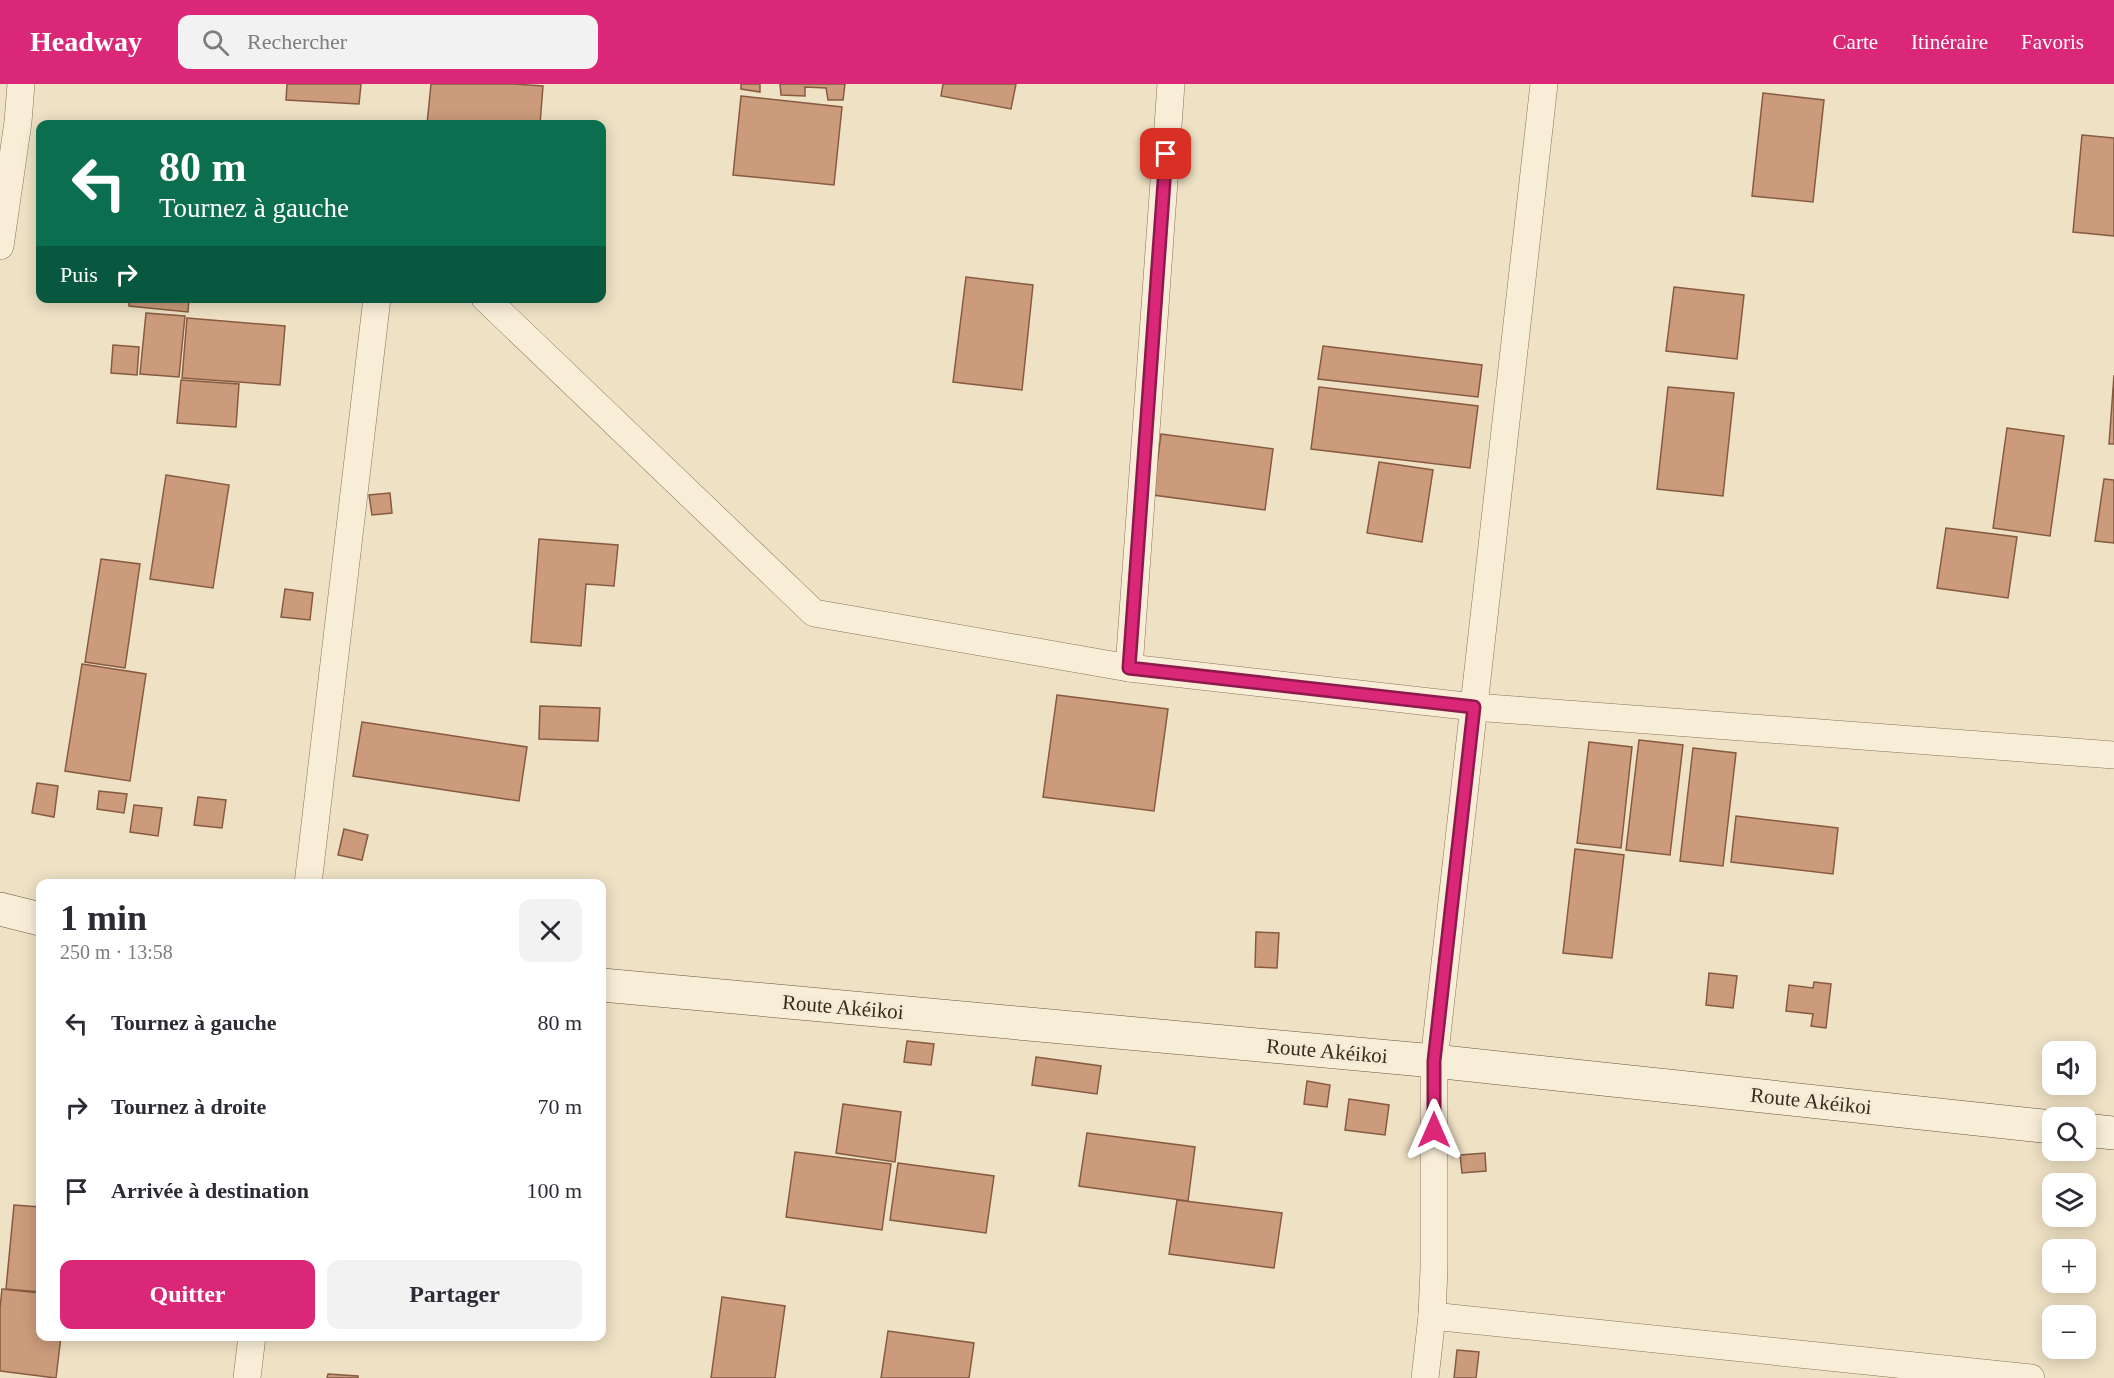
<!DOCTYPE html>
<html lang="fr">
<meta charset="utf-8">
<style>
:root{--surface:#fff;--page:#f2f2f3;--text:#2b2b33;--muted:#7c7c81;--accent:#db2777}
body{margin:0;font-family:Georgia,serif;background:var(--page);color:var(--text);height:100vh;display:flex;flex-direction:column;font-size:22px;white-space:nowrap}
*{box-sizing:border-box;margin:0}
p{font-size:20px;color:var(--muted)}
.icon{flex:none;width:33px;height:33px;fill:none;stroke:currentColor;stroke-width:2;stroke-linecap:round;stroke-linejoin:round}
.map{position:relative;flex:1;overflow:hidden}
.sheet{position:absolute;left:36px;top:795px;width:570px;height:462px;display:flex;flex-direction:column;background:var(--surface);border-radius:12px;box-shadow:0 3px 15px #0003}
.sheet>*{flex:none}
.banner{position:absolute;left:36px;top:36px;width:570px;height:183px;border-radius:12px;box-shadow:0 3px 15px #0003;background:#0b6e4f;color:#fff;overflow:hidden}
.buttons{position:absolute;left:2042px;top:957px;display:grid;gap:12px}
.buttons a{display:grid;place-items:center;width:54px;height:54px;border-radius:12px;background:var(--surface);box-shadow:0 3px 15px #0003;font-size:30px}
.pin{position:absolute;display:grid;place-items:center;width:51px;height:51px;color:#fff;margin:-26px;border-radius:12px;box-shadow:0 3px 9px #0006}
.me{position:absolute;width:66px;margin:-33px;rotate:0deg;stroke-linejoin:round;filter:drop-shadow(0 0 4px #0008)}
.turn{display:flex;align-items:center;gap:21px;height:126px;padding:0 24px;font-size:27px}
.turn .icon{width:78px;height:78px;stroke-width:2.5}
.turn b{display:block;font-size:42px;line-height:51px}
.then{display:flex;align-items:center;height:57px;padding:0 24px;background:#0003;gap:12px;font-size:22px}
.round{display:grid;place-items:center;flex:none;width:63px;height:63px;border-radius:12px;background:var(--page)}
.summary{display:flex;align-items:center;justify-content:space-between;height:102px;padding:0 24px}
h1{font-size:36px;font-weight:700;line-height:45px}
.button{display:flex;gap:12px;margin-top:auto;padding:12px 24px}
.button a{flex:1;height:69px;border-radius:12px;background:var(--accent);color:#fff;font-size:24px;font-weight:700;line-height:69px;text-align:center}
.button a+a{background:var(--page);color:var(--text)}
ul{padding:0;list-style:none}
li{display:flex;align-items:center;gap:18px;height:84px;padding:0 24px}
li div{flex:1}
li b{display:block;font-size:22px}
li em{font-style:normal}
header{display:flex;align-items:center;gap:36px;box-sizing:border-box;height:84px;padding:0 30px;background:var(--accent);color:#fff}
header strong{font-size:28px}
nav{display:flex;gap:33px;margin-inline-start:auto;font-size:21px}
.search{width:420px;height:54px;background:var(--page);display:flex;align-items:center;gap:15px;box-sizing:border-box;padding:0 21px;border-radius:12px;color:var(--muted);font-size:22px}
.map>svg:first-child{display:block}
.building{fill:#cb9b7b;stroke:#875b41;stroke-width:1.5}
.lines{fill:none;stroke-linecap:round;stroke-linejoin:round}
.street-casing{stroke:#88725b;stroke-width:28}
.secondary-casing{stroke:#6a533e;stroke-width:34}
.street{stroke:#f8eed8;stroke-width:27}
.secondary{stroke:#f8eed8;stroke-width:33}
.route-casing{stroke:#8e194d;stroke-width:15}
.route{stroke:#db2777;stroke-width:10}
.labels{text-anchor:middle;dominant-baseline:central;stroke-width:6;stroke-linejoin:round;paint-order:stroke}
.street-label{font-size:21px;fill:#382b1f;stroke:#f5ebd4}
</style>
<header>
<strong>Headway</strong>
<div class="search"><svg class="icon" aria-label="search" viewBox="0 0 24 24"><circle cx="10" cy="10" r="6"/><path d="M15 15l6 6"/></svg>Rechercher</div>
<nav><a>Carte</a><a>Itinéraire</a><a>Favoris</a></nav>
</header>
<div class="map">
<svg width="2114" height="1294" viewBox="0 0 2114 1294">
<rect width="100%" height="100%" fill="#eee1c4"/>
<g class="building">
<polygon points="287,0 361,0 359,20 286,16"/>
<polygon points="431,0 513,0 543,2 540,40 427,40"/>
<polygon points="741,0 760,0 760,8 741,5"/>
<polygon points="780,0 845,0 843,16 828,16 826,4 805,3 805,12 781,11"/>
<polygon points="943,0 1016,0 1011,25 941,12"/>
<polygon points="1763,9 1824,16 1813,118 1752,112"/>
<polygon points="741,12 842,23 834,101 733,91"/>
<polygon points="2082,51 2114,54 2114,152 2073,148"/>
<polygon points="966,193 1033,201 1022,306 953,298"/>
<polygon points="1674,203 1744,211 1737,275 1666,267"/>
<polygon points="129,214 189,214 188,228 129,222"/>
<polygon points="146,229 185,232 179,293 140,290"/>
<polygon points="187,234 285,242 280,301 182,294"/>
<polygon points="113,261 139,263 137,291 111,289"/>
<polygon points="1323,262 1482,281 1478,313 1318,295"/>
<polygon points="2114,291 2114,360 2109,360"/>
<polygon points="181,296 239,300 236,343 177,339"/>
<polygon points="1319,303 1478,322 1470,384 1311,365"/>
<polygon points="1668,303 1734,309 1723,412 1657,405"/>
<polygon points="2007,344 2064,352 2050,452 1993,444"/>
<polygon points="1161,350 1273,365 1265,426 1153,411"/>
<polygon points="1379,378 1433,386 1422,458 1367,449"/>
<polygon points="166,391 229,401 213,504 150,495"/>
<polygon points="2104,395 2114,396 2114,459 2095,457"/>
<polygon points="390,409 392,429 372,431 369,411"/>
<polygon points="1946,444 2017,453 2008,514 1937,504"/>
<polygon points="539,455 618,461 614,502 586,500 581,562 531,558"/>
<polygon points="101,475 140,480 125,584 85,578"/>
<polygon points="285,505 313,509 310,536 281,533"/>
<polygon points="82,580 146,590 130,697 65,687"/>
<polygon points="1057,611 1168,625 1154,727 1043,713"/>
<polygon points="540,622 600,624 598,657 539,655"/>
<polygon points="362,638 527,663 519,717 353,692"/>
<polygon points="1639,656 1683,661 1670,771 1626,766"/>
<polygon points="1589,658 1632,663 1621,764 1577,759"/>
<polygon points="1693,664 1736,669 1723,782 1680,777"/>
<polygon points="37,699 58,702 54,733 32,729"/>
<polygon points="99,707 127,710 124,729 97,725"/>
<polygon points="198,713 226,716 222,744 194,741"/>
<polygon points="134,721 162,724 158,752 130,748"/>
<polygon points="1736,732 1838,744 1833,790 1731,778"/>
<polygon points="344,745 368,751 362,776 338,771"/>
<polygon points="1575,765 1624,771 1612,874 1563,869"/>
<polygon points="1256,848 1279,849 1277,884 1255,883"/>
<polygon points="1709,889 1737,892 1733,924 1706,921"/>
<polygon points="1814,898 1831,900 1826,944 1811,942 1813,930 1786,927 1789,901 1813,904"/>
<polygon points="907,957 934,960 931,981 904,978"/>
<polygon points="1036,973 1101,982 1097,1010 1032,1001"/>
<polygon points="1307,997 1330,1001 1327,1023 1304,1020"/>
<polygon points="1349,1015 1389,1021 1385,1051 1345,1046"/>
<polygon points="843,1020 901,1028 895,1078 836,1069"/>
<polygon points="1087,1049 1195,1063 1188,1117 1079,1102"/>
<polygon points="795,1068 891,1080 882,1146 786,1133"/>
<polygon points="1485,1069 1486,1087 1462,1089 1460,1071"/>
<polygon points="898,1079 994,1092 986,1149 890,1136"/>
<polygon points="1177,1116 1282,1129 1274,1184 1169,1170"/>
<polygon points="14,1121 40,1123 40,1208 6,1205"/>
<polygon points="2,1205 40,1209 40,1252 61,1252 56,1294 0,1287 0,1224"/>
<polygon points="722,1213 785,1222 775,1294 711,1294"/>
<polygon points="888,1247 974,1259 969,1294 881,1294"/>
<polygon points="1457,1266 1479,1268 1476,1294 1454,1294"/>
<polygon points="328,1290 358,1292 358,1294 327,1294"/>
</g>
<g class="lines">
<defs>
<g id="street">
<polyline points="0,162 18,38 21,0"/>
<polyline points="485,214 814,529 1129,584 1474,623 2114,671"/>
<polyline points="1129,584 1171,0"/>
<polyline points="308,800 377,214"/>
<polyline points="1432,1232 2031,1294"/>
<polyline points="247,1294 252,1252"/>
<polyline points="1425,1294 1432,1232 1434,1184 1434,977 1544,0"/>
</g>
<g id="secondary">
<polyline points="0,825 40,835"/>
<polyline points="602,901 1434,977 2052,1043"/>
<polyline points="2085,1046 2114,1049"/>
</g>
</defs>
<use href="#street" class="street-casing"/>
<use href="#secondary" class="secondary-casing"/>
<use href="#street" class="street"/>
<use href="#secondary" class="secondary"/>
</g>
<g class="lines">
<defs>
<polyline id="route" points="1166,70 1129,584 1474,623 1434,977 1434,1046"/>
</defs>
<use href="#route" class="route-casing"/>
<use href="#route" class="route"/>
</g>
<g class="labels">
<g class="street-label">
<text transform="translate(843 923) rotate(5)">Route Akéikoi</text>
<text transform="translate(1327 967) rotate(5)">Route Akéikoi</text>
<text transform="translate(1811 1017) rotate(6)">Route Akéikoi</text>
</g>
</g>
</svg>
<div class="buttons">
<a><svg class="icon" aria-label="sound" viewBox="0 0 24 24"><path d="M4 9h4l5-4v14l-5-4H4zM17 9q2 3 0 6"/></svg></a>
<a><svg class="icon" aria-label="search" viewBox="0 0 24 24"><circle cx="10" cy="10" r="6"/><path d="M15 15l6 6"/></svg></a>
<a><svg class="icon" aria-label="layers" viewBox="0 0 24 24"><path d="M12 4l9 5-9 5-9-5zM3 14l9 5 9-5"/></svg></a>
<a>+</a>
<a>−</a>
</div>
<div class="pin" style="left:1166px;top:70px;background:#d93025"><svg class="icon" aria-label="arrive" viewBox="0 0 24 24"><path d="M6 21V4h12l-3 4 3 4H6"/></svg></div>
<svg class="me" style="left:1434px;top:1046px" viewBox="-20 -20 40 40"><path d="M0-17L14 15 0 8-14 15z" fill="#db2777" stroke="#fff" stroke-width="4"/></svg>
<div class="banner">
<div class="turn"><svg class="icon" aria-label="left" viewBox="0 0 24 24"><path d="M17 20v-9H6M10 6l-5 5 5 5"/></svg><div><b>80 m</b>Tournez à gauche</div></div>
<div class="then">Puis<svg class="icon" aria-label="right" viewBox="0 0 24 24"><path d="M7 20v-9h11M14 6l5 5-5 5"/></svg></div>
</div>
<section class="sheet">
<div class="summary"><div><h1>1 min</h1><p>250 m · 13:58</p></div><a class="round"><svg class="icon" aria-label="close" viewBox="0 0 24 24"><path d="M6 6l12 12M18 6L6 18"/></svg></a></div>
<ul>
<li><svg class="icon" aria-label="left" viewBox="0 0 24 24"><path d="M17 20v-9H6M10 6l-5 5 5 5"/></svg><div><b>Tournez à gauche</b></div><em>80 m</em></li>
<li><svg class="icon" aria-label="right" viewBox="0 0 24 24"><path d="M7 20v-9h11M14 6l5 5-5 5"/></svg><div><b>Tournez à droite</b></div><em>70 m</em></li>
<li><svg class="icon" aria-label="arrive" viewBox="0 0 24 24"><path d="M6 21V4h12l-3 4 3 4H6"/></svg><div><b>Arrivée à destination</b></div><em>100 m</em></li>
</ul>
<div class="button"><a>Quitter</a><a>Partager</a></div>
</section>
</div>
